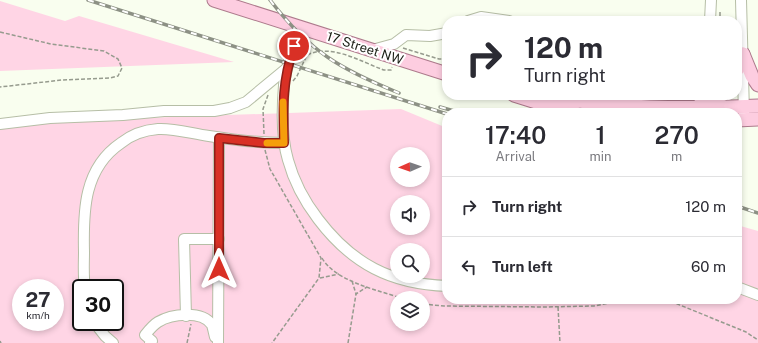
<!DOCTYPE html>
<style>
:root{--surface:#fff;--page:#f2f2f3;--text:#2b2b33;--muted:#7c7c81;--line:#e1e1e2}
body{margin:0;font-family:"Public Sans",sans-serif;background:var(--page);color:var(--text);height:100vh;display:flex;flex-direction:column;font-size:15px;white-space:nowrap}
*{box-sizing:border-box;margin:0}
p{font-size:13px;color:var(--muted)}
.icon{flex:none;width:22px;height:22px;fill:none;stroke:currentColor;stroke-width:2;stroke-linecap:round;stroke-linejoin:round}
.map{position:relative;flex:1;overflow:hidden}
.panel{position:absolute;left:442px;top:108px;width:300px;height:196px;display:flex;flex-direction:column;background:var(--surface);border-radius:16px;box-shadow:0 2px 6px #0003}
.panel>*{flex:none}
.banner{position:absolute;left:442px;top:16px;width:300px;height:84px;border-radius:16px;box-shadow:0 2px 6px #0003;background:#fff;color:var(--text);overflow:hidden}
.needle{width:26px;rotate:268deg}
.fabs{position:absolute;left:390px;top:147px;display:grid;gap:8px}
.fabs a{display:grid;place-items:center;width:40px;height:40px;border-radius:50%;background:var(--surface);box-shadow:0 2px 6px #0003;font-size:20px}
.speed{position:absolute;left:12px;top:279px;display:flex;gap:8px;font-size:20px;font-weight:700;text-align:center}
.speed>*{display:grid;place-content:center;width:52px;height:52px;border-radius:50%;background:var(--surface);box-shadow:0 2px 6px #0003;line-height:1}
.speed small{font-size:10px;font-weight:400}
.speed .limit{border:2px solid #111;border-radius:6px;background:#fff;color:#111}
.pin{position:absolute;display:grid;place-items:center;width:34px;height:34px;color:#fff;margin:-17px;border:2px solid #fff;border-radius:50%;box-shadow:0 1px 4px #0007}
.me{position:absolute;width:44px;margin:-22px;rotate:0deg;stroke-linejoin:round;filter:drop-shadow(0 0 3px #0008)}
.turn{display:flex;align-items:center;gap:14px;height:84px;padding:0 16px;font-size:18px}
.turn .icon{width:52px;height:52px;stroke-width:2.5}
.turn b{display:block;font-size:28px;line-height:34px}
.eta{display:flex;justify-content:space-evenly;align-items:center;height:68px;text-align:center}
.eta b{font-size:24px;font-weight:600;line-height:28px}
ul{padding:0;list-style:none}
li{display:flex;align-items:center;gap:12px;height:60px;padding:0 16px;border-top:1px solid var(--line)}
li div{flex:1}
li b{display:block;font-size:15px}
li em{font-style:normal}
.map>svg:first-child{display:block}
.green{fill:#ffd5e5;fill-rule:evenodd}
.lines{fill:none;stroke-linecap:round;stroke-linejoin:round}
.minor-casing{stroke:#b6bea6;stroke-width:12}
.major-casing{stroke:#ad7a8c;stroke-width:15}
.path{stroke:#969b8e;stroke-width:1.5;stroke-dasharray:4 2;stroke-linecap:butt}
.minor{stroke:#fff;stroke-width:10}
.major{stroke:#fdcde0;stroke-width:13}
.rail-casing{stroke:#8d9185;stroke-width:3.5}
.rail{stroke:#fff;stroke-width:2;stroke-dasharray:6;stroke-linecap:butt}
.route-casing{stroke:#8d1f18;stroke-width:10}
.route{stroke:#d93025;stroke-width:7}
.slow{stroke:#f59e0b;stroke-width:7}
.labels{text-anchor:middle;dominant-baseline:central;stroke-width:4;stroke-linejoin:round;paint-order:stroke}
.street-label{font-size:13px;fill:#1a1d14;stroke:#fff}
</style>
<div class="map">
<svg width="758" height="343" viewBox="0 0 758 343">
<rect width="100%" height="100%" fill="#f9feef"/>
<g class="green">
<polygon points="0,1 65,21 79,16 234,62 0,71"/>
<path d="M401 109 447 128V299H737V225L758 231V343H0V123ZM397 154H423V180H397ZM397 202H423V228H397ZM397 250H423V276H397ZM21 288H55V322H21ZM81 288H115V322H81ZM397 298H423V324H397Z"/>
</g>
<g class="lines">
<defs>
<g id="minor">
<polyline points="741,0 744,113"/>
<polyline points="468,21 481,17 509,21"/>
<polyline points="710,21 711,0"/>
<path d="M300 27C294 46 286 65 284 85 282 109 281 137 288 160 294 182 305 202 318 219 352 264 391 284 447 286"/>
<polyline points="372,50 394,44 406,35 430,36 447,33"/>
<polyline points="0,124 50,118 123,115 164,111 214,111 230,108 246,102 287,68"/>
<polyline points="737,287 758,295"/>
<path d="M85 288C83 276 84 263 84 252 83 210 84 168 121 143 131 135 145 130 158 129 174 128 193 134 209 136 234 140 259 143 284 143"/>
<polyline points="186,316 184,239 219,239"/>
<polyline points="94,322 105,336 113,343"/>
<path d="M150 343 152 341 145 335C149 330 153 325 158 322 171 314 202 310 212 325 213 328 214 333 215 337"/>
<polyline points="218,343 219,138"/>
</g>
<g id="major">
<polyline points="214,0 447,74"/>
<polyline points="743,54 752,76 758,85"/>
<polyline points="737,70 743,54"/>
<polyline points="514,95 565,111 576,113"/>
<path d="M542 95C613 109 685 109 758 106"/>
<polyline points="700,104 722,95"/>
<polyline points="737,120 758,119"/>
</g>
</defs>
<use href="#minor" class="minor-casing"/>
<use href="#major" class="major-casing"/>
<g class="path">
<polyline points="720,12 720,21"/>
<polyline points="0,32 51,44 104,51 118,59 122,68 118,76 110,78 62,80 0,87"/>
<polyline points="403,48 439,59 447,59"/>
<path d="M293 81 297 76 307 55C332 43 361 62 384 70H391L392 67"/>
<polyline points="264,134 263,109 268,95"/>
<polyline points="265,150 270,169 321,258 319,278 272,343"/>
<path d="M322 258C335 281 377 290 401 298"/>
<polyline points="320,278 339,274"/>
<polyline points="352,281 356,294 367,287"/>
<polyline points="659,299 675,303 746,332 758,340"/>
<polyline points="423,304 444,306 547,307 594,306 631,299"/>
<polyline points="558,307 560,343"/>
<polyline points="0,341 1,343"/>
<polyline points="187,343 191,324"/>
<polyline points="348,343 356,294"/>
</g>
<use href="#minor" class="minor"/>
<use href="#major" class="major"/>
<defs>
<g id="rail">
<polyline points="88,0 447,114"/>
<path d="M270 0C310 52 340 69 399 93"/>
<polyline points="440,107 461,113"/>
<polyline points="737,206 758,213"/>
</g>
</defs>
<use href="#rail" class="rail-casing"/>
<use href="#rail" class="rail"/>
</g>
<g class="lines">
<defs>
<path id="route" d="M219 269V138L264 143H284C283 106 282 82 294 46"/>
</defs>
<use href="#route" class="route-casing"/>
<use href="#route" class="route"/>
<polyline class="slow" points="267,143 284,143 283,102"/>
</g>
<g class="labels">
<g class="street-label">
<text transform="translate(365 48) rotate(18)">17 Street NW</text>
</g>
</g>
</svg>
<div class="fabs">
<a><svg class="needle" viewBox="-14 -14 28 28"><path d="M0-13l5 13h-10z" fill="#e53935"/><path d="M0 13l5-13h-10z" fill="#7c7c81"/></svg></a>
<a><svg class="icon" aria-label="sound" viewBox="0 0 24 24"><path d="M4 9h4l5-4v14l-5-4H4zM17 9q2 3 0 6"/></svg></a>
<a><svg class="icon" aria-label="search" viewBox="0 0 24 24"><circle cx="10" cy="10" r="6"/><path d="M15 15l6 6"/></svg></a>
<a><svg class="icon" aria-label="layers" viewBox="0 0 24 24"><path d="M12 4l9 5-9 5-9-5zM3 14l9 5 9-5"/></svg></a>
</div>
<div class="speed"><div>27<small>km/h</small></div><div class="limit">30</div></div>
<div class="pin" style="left:294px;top:46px;background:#d93025"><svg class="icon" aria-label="arrive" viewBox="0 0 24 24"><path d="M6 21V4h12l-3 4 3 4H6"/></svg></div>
<svg class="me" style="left:219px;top:269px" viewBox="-20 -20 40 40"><path d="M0-17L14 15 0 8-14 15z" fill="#d93025" stroke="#fff" stroke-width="4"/></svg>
<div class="banner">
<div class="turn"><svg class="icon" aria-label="right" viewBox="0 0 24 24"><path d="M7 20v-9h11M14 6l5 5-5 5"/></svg><div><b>120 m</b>Turn right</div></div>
</div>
<section class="panel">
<div class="eta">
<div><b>17:40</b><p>Arrival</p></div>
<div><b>1</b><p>min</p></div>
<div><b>270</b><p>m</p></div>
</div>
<ul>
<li><svg class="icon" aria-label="right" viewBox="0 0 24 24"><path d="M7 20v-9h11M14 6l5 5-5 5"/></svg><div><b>Turn right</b></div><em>120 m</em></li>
<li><svg class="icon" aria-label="left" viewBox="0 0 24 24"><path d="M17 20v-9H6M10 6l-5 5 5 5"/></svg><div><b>Turn left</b></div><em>60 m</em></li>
</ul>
</section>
</div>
